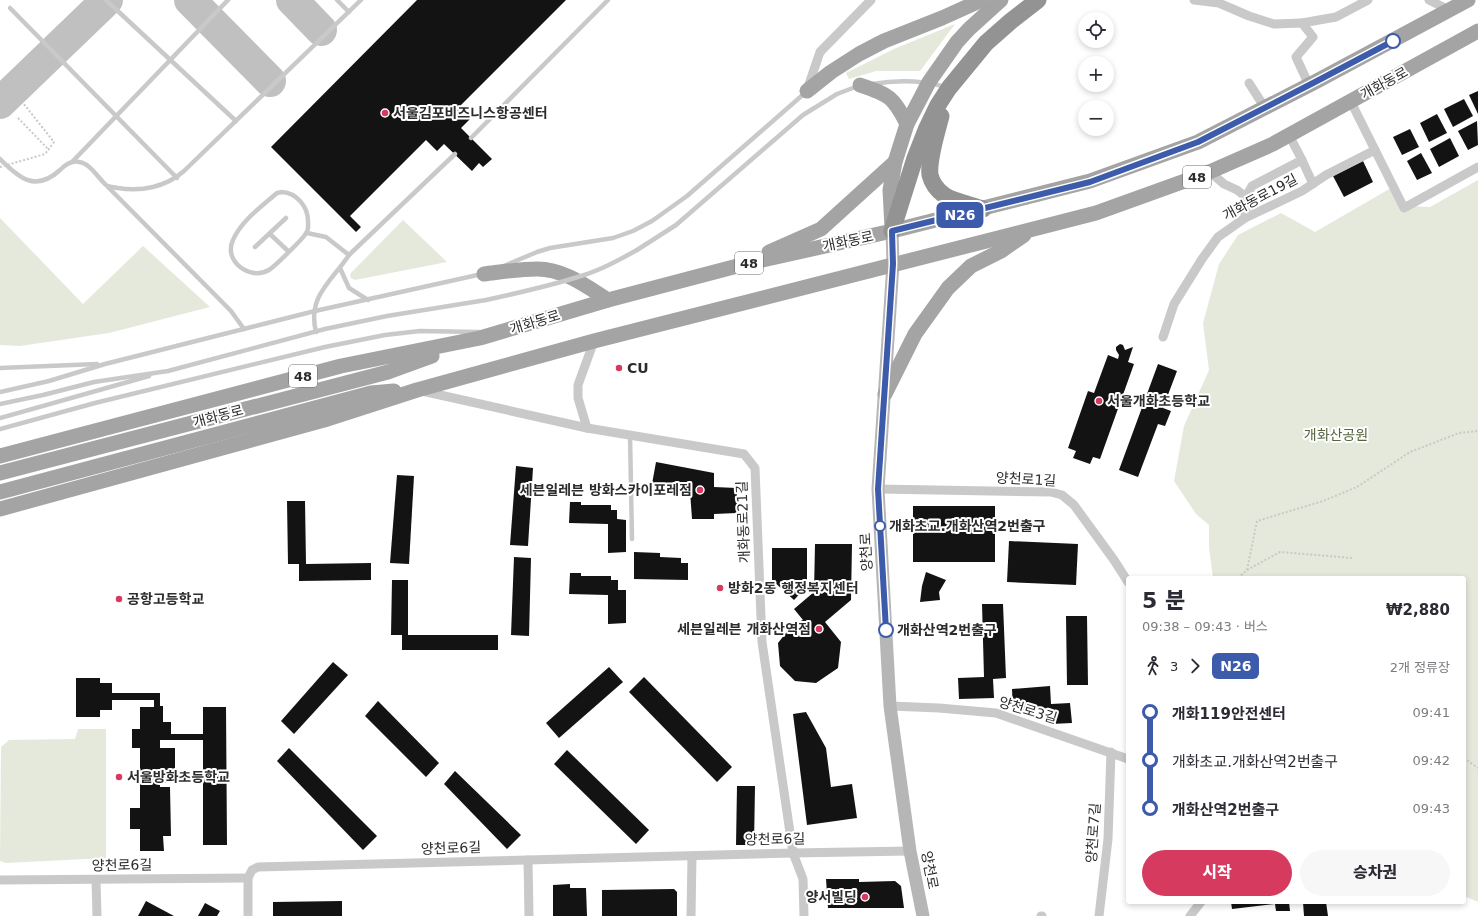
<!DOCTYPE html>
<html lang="ko">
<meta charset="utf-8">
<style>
body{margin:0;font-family:"DejaVu Sans","Noto Sans KR",sans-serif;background:#f7f7f7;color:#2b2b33;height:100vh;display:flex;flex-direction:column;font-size:15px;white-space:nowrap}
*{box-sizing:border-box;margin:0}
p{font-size:13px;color:#7c7c81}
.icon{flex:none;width:22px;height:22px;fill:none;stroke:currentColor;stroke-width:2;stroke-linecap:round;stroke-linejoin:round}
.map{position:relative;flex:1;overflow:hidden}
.details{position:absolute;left:1126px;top:576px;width:340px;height:328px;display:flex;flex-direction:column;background:#fff;border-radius:4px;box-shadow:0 2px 6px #0003}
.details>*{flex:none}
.badge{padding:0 8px;border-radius:6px;font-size:14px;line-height:26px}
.tools{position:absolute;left:1078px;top:12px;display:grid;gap:8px}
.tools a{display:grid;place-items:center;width:36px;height:36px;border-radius:50%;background:#fff;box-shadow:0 2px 6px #0003;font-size:20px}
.map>.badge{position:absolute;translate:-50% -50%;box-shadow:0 0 0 2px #fff}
.legs{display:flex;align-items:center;gap:6px;height:44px;padding:0 16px;font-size:13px}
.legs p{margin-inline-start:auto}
.overview{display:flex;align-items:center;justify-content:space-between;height:68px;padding:0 16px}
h1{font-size:22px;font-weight:800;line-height:30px}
.action{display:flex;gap:8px;margin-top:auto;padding:8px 16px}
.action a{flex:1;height:46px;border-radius:24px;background:#d63b5f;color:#fff;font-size:16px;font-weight:800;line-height:46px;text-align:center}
.action a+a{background:#f7f7f7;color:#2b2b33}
ul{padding:0 16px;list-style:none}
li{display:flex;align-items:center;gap:14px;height:48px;font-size:15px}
li i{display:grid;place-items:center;width:6px;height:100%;margin:0 5px;background:currentColor}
li i::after{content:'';width:10px;height:10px;margin:-5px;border:3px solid;border-radius:50%;background:#fff}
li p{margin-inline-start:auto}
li:first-child i{background:linear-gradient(#0000 50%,currentColor 0)}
li:last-child i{background:linear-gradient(currentColor 50%,#0000 0)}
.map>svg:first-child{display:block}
.green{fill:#e5e9db}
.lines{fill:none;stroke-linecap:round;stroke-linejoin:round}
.taxiway{stroke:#c0c0c0;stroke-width:32}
.building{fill:#131313}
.path{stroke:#c9c9c9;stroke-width:2;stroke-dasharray:2 2;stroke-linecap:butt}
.lane{stroke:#c9c9c9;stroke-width:4.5}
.street{stroke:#c9c9c9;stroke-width:9}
.secondary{stroke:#b6b6b6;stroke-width:13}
.primary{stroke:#a4a4a4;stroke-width:15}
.highway{stroke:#939393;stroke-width:17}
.path-bridge{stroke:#c9c9c9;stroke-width:2;stroke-dasharray:2 2;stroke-linecap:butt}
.lane-bridge{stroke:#c9c9c9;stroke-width:4.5}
.line-1-casing{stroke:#fff;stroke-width:9}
.line-1{stroke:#3d5bab;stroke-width:6}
.stop-1-dot{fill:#fff;stroke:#3d5bab;stroke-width:2}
.poi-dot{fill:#d63b5f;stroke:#fff;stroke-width:1.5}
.labels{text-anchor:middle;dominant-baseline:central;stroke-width:4;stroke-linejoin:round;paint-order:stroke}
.shield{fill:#fff;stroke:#6b6b6b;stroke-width:1}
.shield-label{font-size:13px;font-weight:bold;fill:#2c2c2c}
.street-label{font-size:14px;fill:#2c2c2c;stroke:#fff}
.poi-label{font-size:14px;font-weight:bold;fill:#2c2c2c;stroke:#fff;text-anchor:start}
.park-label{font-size:14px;fill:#56643e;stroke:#fff}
.stop-label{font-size:14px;font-weight:bold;fill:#2c2c2c;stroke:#fff;text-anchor:start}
</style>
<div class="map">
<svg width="1478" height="916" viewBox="0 0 1478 916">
<rect width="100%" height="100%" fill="#fff"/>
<g class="green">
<path d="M 955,24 L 920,71 L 876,71 L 849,79 L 846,73 L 894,49 Z"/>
<path d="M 1478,180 L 1478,902 L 1464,896 L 1464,578 L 1213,578 L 1209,547 L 1209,525 L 1196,514 L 1174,481 L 1184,426 L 1209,370 L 1203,323 L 1219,264 L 1238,235 L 1281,213 L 1315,232 L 1391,188 L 1406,206 L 1430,207 Z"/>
<path d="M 0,218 L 83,304 L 143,246 L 210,307 L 109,333 L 20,346 L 0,345 Z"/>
<path d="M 403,220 L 447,262 L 355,280 L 351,278 L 350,274 Z"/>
<path d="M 78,729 L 106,729 L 106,858 L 6,863 L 0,861 L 1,747 L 9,740 L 75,739 Z"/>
</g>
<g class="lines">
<g class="taxiway">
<path d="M 190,0 L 270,81"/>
<path d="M 292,0 L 321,30"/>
<path d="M 0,103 L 107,0"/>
</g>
</g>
<g class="building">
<path d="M 417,0 L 566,0 L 459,107 L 471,118 L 461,128 L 492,159 L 483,167 L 479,163 L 472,171 L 444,144 L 437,151 L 426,140 L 350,216 L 361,227 L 356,232 L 271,147 Z"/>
<path d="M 1478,91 L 1478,114 L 1469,95 Z"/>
<path d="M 1464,99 L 1473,116 L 1453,127 L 1444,109 Z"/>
<path d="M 1437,114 L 1447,133 L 1429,142 L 1420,123 Z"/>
<path d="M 1477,121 L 1478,145 L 1468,150 L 1458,131 Z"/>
<path d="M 1410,129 L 1419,147 L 1402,155 L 1393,137 Z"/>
<path d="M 1450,138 L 1459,156 L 1439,167 L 1430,149 Z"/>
<path d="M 1421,153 L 1432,173 L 1417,180 L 1407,161 Z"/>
<path d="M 1363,161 L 1373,182 L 1344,197 L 1333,176 Z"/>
<path d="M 1120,344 L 1123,345 L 1125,350 L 1133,347 L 1128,362 L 1134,364 L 1100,459 L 1093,457 L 1090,464 L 1073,458 L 1076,451 L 1068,448 L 1088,391 L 1094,393 L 1108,355 L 1118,359 L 1119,355 L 1116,350 L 1116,347 Z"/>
<path d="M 1158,364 L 1177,371 L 1163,408 L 1171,411 L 1165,426 L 1158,424 L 1138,477 L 1119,470 Z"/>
<path d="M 656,462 L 714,473 L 714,487 L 737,488 L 737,513 L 714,514 L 714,519 L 692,519 L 690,491 L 652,484 Z"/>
<path d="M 516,466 L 533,468 L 528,546 L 510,545 Z"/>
<path d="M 397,475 L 414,476 L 409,564 L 390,563 Z"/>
<path d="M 287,501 L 305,501 L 306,564 L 371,563 L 371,580 L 299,581 L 299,564 L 288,564 Z"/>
<path d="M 570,502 L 581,502 L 581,505 L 611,505 L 611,510 L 617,510 L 617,519 L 626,520 L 626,552 L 608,553 L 608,524 L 569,523 Z"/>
<rect x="913" y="506" width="82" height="56"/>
<path d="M 1009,541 L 1078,544 L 1076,585 L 1007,582 Z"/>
<path d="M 815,544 L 852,544 L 851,600 L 825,622 L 841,642 L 838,668 L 816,683 L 795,681 L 780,666 L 778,643 L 793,624 L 803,620 L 794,609 L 814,592 Z"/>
<path d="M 772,548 L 807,548 L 807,586 L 794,600 L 772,580 Z"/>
<path d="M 634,552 L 660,553 L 660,557 L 681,558 L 681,563 L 688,563 L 688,580 L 634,579 Z"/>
<path d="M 514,557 L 531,558 L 529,636 L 511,635 Z"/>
<path d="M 926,572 L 946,580 L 939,592 L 940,600 L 920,602 L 922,586 Z"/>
<path d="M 570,573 L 581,573 L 581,576 L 611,576 L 611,580 L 618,580 L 618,590 L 626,590 L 626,623 L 608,624 L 608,595 L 569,594 Z"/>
<path d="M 392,580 L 408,580 L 408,635 L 498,635 L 498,650 L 402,650 L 402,635 L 391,635 Z"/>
<path d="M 982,604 L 1003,604 L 1006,678 L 993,679 L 994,698 L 959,699 L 958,678 L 984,677 Z"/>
<path d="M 1066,616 L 1087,616 L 1088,685 L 1067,685 Z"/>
<path d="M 333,662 L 348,675 L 294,734 L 281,721 Z"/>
<path d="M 609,667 L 623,682 L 559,738 L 546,723 Z"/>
<path d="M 644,677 L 732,767 L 717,782 L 629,692 Z"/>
<path d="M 76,678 L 100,678 L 100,683 L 112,683 L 112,693 L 160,693 L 160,706 L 163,706 L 163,722 L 171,722 L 171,734 L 203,734 L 203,707 L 226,707 L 227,845 L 203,845 L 203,740 L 160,740 L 160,748 L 175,748 L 175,780 L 169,780 L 169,783 L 160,783 L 160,787 L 170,787 L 171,836 L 163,836 L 164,851 L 140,851 L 140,829 L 130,829 L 130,808 L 140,808 L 140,748 L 132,748 L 132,729 L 140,729 L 140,707 L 154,707 L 154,700 L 112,700 L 112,710 L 100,710 L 100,717 L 76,717 Z"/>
<path d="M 1050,686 L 1051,704 L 1070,703 L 1072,723 L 1051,724 L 1050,708 L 1013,711 L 1012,689 Z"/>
<path d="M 378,701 L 439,763 L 426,777 L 365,716 Z"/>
<path d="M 806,712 L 826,748 L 831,787 L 852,784 L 857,818 L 807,825 L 793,714 Z"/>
<path d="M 289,748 L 377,836 L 363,850 L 277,761 Z"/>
<path d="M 567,750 L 649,830 L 636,844 L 554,764 Z"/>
<path d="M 455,771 L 521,835 L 507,849 L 444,784 Z"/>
<path d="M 737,786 L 755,786 L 754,845 L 736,845 Z"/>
<path d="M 826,879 L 859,879 L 859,882 L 895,881 L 901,886 L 904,908 L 828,908 Z"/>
<path d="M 570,884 L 570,888 L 586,888 L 587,916 L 553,916 L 553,885 Z"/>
<path d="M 674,889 L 677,892 L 677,916 L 602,916 L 602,890 Z"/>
<path d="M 146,901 L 174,916 L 138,916 Z"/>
<path d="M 342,901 L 342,916 L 273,916 L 273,902 Z"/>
<path d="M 1231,902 L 1289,902 L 1290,911 L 1276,911 L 1275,904 L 1232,909 Z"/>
<path d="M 1303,902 L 1326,902 L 1328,916 L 1304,916 Z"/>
<path d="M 205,903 L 220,911 L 217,916 L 198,916 Z"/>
</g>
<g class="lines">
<g class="path">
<path d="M 1247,570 L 1257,521 L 1323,501 L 1357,487 L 1410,452 L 1459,433 L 1478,431"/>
<path d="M 1238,578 L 1247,570 L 1280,552 L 1352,558"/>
<path d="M 1464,758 L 1478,768"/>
</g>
<g class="lane">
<path d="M 106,0 L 236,121"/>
<path d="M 337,0 L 349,12"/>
<path d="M 10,8 L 177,178"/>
<path d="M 872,84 C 897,80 921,80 945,87"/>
<path d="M 471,138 L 608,0"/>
<path d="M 0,159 C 20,179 36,192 60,170 C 65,165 71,160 79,162 C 90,163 98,178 106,185 C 109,187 114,187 118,188 C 141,192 166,187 184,171 L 361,0"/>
<path d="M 72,162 L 228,0"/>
<path d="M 108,187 L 231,311 L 244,329"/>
<path d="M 282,192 C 297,193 308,207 308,221 C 308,225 309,230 306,233 C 304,238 274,267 269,270 C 250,281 223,261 233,240 C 241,221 262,206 277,193 Z"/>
<path d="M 307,233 L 326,237 L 349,255"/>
<path d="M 270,234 L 288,251"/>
<path d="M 255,247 L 286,218"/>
<path d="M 637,250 L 676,225 L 803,115 L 837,94 L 858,86"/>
<path d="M 504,266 L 537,252 L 550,248 L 613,238 L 633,231 L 652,221 L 687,196 L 806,92"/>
<path d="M 340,268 L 349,288 L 368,300"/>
<path d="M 316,332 C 307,296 332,281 349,255 L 455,154"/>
<path d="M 0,368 L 97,364"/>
<path d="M 0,392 L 49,381 L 105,364 L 315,311 L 482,274"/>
<path d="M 0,404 L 43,395 L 94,382 L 168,371 L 325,329 L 387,316 L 486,300"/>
<path d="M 0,418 L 149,376"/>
<path d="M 0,429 L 95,403 L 325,347 L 385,335 L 420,331 L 479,332"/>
<path d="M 630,435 L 632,539"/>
</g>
<g class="street">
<path d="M 1194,0 L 1219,3 L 1249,16 L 1274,24 L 1302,23 L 1313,37 L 1296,57 L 1309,85"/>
<path d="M 1429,0 L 1449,10"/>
<path d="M 1302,23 L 1336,17 L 1368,0"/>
<path d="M 1249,83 L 1265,108"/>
<path d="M 807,90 L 820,52 L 871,0"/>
<path d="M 1351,102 L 1404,208 L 1478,167"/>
<path d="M 1302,160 L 1313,184"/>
<path d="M 1210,172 L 1224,184 L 1237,190 L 1246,197"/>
<path d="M 1245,218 L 1246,197 L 1252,186 L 1302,160 L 1289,135"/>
<path d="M 1163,337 L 1174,304 L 1202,259 L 1218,237 L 1245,218 L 1302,191 L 1326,175 L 1375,150"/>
<path d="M 422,391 L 587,428 L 744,454 L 755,468 L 762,642 L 793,853 L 803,879 L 804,916"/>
<path d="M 587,428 L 578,398 L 578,385 L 594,341"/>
<path d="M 878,489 L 1051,492 L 1062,495 L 1074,505 L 1114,560 L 1128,582"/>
<path d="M 890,706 L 939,708 L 996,713 L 1128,759"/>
<path d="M 528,860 L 529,916"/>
<path d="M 0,880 L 248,878"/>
<path d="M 96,880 L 97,916"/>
<path d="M 248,916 L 248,878 L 252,870 L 258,867 L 793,853 L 910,851"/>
<path d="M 691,916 L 692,856"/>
<path d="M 1041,916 L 1042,916"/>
<path d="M 1099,916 L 1108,839 L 1111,752"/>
<path d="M 1190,916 L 1201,902"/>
</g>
<path class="secondary" d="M 892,231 L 893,264 L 878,489 L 890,706 L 910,851 L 923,916"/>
<g class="primary">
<path d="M 860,85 C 889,95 893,96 907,124"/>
<path d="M 807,91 L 831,72 L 859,54 L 884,41 L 942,18 L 982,0"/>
<path d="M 892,228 L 890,190 L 895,162 L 907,124 L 929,82 L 957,42 L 969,29 L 1001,0"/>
<path d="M 769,252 L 821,229 L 895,162"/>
<path d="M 484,274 C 501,272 519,269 537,269 C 564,269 586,286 608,300"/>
<path d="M 885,394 L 915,334 L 948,288 L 971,266 L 1001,251 L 1024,235"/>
<path d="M 0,456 L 341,366 L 480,338 L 608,300 L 745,264 L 892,231 L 1090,181 L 1198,142 L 1315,82 L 1468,0"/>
<path d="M 0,473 L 388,372 L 432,356"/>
<path d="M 0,492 L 371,393 L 394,391"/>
<path d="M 0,509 L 324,420 L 417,390 L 594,341 L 1096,213 L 1207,173 L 1273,144 L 1478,31"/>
</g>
<g class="highway">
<path d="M 941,116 C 937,132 928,159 930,175 C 932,183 937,190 944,195 C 952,201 972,205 983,209"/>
<path d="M 892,231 L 915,158 L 926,130 L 938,105 L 949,88 L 986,43 L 1011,21 L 1038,0"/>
</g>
<g class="path-bridge">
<path d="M 18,118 L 49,150"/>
<path d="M 0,167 L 45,154 L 54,142 L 23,103"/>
</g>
<path class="lane-bridge" d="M 486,300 C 518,293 550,286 581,276 C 601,270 619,260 637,250"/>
</g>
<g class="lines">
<g class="line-1-casing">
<path id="line-1" d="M 886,630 L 878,489 L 893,264 L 892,231 L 1090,182 L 1198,142 L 1315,82 L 1393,41"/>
</g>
<use href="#line-1" class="line-1"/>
</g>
<g class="stop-1-dot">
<circle cx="1393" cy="41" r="7"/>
<circle cx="880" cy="526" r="5"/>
<circle cx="886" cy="630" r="7"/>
</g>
<g class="poi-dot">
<circle cx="385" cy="113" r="4"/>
<circle cx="619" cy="368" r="4"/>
<circle cx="1099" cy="401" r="4"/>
<circle cx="700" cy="490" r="4"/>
<circle cx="720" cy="588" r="4"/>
<circle cx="119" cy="599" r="4"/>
<circle cx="819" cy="629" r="4"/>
<circle cx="119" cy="777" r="4"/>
<circle cx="865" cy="897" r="4"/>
</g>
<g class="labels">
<g class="shield">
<rect x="1183" y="166" width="28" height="22" rx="3"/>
<rect x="735" y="252" width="28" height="22" rx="3"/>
<rect x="289" y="365" width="28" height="22" rx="3"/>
</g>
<g class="shield-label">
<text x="1197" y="177">48</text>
<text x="749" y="263">48</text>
<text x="303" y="376">48</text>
</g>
<g class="street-label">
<text transform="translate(1384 83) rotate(-29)">개화동로</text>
<text transform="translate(1260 197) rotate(-28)">개화동로19길</text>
<text transform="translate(848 241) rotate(-12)">개화동로</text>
<text transform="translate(535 322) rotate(-17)">개화동로</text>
<text transform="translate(218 416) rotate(-15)">개화동로</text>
<text transform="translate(1026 479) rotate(3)">양천로1길</text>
<text transform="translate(743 522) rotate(-92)">개화동로21길</text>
<text transform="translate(866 552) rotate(-93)">양천로</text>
<text transform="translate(1028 710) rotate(17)">양천로3길</text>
<text transform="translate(1093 833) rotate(-86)">양천로7길</text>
<text transform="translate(775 839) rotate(-1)">양천로6길</text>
<text transform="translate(451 848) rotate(-2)">양천로6길</text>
<text transform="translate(122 865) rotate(-1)">양천로6길</text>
<text transform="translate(930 870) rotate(79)">양천로</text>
</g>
<g class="poi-label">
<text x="393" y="113">서울김포비즈니스항공센터</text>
<text x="627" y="368">CU</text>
<text x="1107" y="401">서울개화초등학교</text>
<text x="692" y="490" text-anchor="end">세븐일레븐 방화스카이포레점</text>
<text x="728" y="588">방화2동 행정복지센터</text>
<text x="127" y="599">공항고등학교</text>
<text x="811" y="629" text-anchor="end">세븐일레븐 개화산역점</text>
<text x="127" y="777">서울방화초등학교</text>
<text x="857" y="897" text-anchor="end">양서빌딩</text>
</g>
<g class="park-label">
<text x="1336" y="435">개화산공원</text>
</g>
<g class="stop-label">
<text x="889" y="526">개화초교.개화산역2번출구</text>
<text x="897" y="630">개화산역2번출구</text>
</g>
</g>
</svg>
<div class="tools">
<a><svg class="icon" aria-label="locate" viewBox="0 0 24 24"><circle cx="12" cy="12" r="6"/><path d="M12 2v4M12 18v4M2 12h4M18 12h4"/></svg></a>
<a>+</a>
<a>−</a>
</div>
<b class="badge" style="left:960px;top:215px;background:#3d5bab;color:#fff">N26</b>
<section class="details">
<div class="overview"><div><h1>5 분</h1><p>09:38 – 09:43 · 버스</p></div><b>₩2,880</b></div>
<div class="legs"><svg class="icon" aria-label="walk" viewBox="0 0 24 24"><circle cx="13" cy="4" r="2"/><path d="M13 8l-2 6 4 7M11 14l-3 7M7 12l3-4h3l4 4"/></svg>3<svg class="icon" aria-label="forward" viewBox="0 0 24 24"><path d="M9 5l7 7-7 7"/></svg><b class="badge" style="background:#3d5bab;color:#fff">N26</b><p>2개 정류장</p></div>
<ul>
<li><i style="color:#3d5bab"></i><b>개화119안전센터</b><p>09:41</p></li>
<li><i style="color:#3d5bab"></i><span>개화초교.개화산역2번출구</span><p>09:42</p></li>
<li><i style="color:#3d5bab"></i><b>개화산역2번출구</b><p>09:43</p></li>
</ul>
<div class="action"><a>시작</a><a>승차권</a></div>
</section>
</div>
